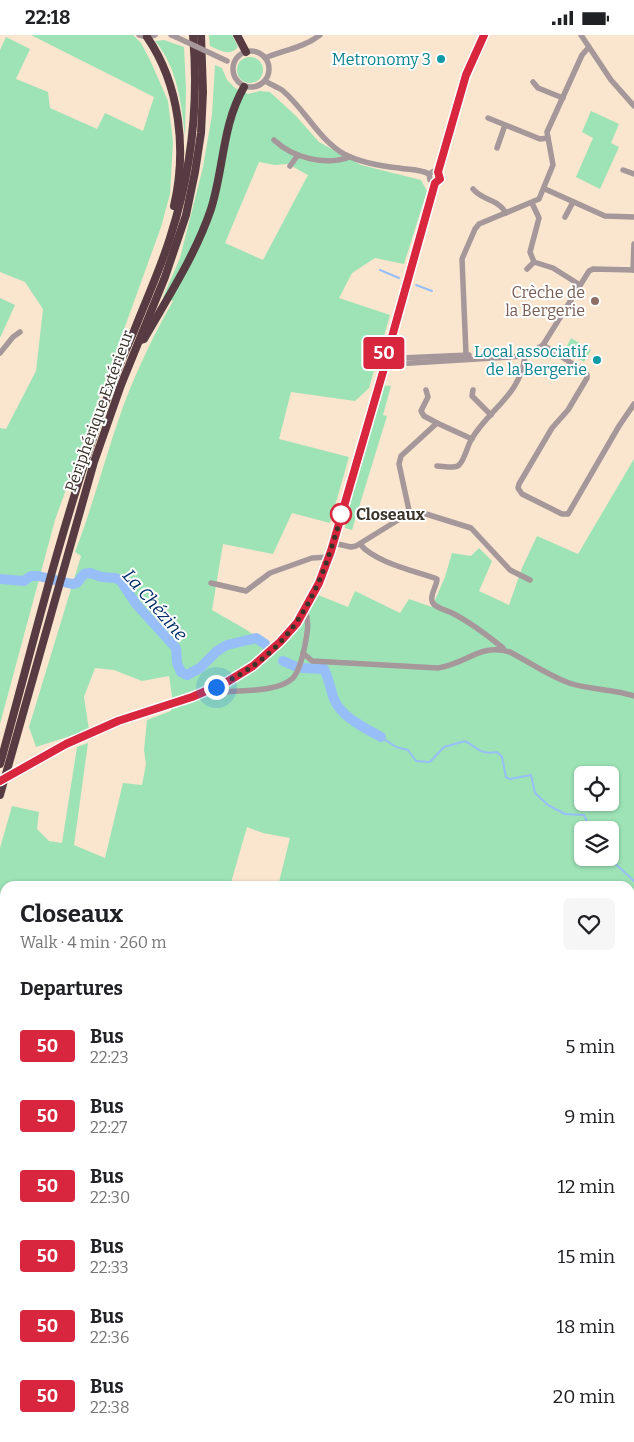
<!DOCTYPE html>
<meta charset="utf-8">
<style>
body{margin:0;font-family:Bitter,serif;background:#f6f6f6;color:#202124;height:100vh;display:flex;flex-direction:column;font-size:19px;white-space:nowrap}
*{box-sizing:border-box;margin:0}
p{font-size:16px;color:#757577}
.icon{flex:none;width:28px;height:28px;fill:none;stroke:currentColor;stroke-width:2;stroke-linecap:round;stroke-linejoin:round}
.map{position:relative;flex:1;overflow:hidden}
.side{position:absolute;left:0px;top:846px;width:635px;height:561px;display:flex;flex-direction:column;background:#fff;border-radius:15px 15px 0 0;box-shadow:0 1px 4px #0004}
.side>*{flex:none}
.badge{padding:0 10px;border-radius:4px;font-size:18px;line-height:32px}
.fabs{position:absolute;left:574px;top:731px;display:grid;gap:10px}
.fabs a{display:grid;place-items:center;width:45px;height:45px;border-radius:8px;background:#fff;box-shadow:0 1px 4px #0004;font-size:25px}
.you{position:absolute;width:25px;height:25px;margin:-12px;border:4px solid #fff;border-radius:50%;background:#1a73e8;box-shadow:0 0 0 8px #1a73e833}
.map>.badge{position:absolute;translate:-50% -50%;box-shadow:0 0 0 2px #fff}
h2{padding:0 20px;font-size:19px;line-height:45px}
.round{display:grid;place-items:center;flex:none;width:52px;height:52px;border-radius:8px;background:#f6f6f6}
.head{display:flex;align-items:center;justify-content:space-between;height:85px;padding:0 20px}
h1{font-size:24px;font-weight:700;line-height:38px}
ul{padding:0;list-style:none}
li{display:flex;align-items:center;gap:15px;height:70px;padding:0 20px}
li div{flex:1}
li b{display:block;font-size:19px}
li em{font-style:normal}
li .badge{min-width:55px;font-weight:700;text-align:center}
.status{display:flex;justify-content:space-between;align-items:center;height:35px;padding:0 25px;background:#fff;direction:ltr}
.status svg{height:14px;fill:currentColor}
.map>svg:first-child{display:block}
.green{fill:#9de3b6;fill-rule:evenodd}
.lines{fill:none;stroke-linecap:round;stroke-linejoin:round}
.stream{stroke:#97bef7;stroke-width:2}
.river{stroke:#97bef7;stroke-width:10}
.minor{stroke:#a5979a;stroke-width:5.5}
.highway{stroke:#563c42;stroke-width:8}
.minor-bridge{stroke:#a5979a;stroke-width:5.5}
.line-casing{stroke:#fff;stroke-width:11}
.line{stroke:#d7263d;stroke-width:8}
.walk{stroke:#3b342a;stroke-width:5;stroke-dasharray:0 9}
.culture-dot{fill:#0f9aa8;stroke:#fff;stroke-width:2}
.education-dot{fill:#8d6e63;stroke:#fff;stroke-width:2}
.stop-dot{fill:#fff;stroke:#d7263d;stroke-width:2.5}
.labels{text-anchor:middle;dominant-baseline:central;stroke-width:4;stroke-linejoin:round;paint-order:stroke}
.culture-label{font-size:16px;fill:#0d838f;stroke:#fff;text-anchor:end}
.education-label{font-size:16px;fill:#785e54;stroke:#fff;text-anchor:end}
.street-label{font-size:16px;fill:#3b342a;stroke:#fff}
.stop-label{font-size:16px;font-weight:bold;fill:#3b342a;stroke:#fff;text-anchor:start}
.water-label{font-size:18px;font-style:italic;fill:#002c68;stroke:#fff}
</style>
<div class="status"><b>22:18</b><svg viewBox="0 0 49 12"><path d="M0 12V9h3v3zM5 12V6h3v6zM10 12V3h3v9zM15 12V0h3v12zM26 1h20v11H26zM47 4h2v5h-2z"/></svg></div>
<div class="map">
<svg width="634" height="1407" viewBox="0 0 634 1407">
<rect width="100%" height="100%" fill="#fae6ce"/>
<g class="green">
<path d="M 31,0 L 133,0 L 141,8 L 150,25 L 168,66 L 173,107 L 170,159 L 161,192 L 55,485 L 0,689 L 0,393 L 6,394 L 36,336 L 43,274 L 25,247 L 0,237 L 0,15 L 6,2 L 30,14 L 16,44 L 48,57 L 50,73 L 97,94 L 105,78 L 143,96 L 154,62 Z"/>
<path d="M 209,0 L 232,0 L 238,12 C 230,22 219,15 210,11 Z"/>
<path d="M 164,5 L 184,12 L 186,53 L 185,101 C 181,67 178,34 155,6 Z"/>
<circle cx="250" cy="35" r="13"/>
<path d="M 215,30 L 222,33 L 227,45 L 235,53 L 248,59 L 260,56 L 270,57 L 296,81 L 319,107 L 361,130 L 421,145 L 427,156 L 404,229 L 375,223 L 352,238 L 339,263 L 390,280 L 369,353 L 355,366 L 291,357 L 279,404 L 349,422 L 330,488 L 292,478 L 273,519 L 223,509 L 212,575 L 245,594 L 277,616 L 297,593 L 318,560 L 348,572 L 355,556 L 400,578 L 409,564 L 432,572 L 445,542 L 452,518 L 471,521 L 479,513 L 492,526 L 479,556 L 509,570 L 522,533 L 537,501 L 578,519 L 634,424 L 634,1407 L 149,1407 L 152,1402 L 630,1402 L 630,851 L 278,851 L 290,803 L 263,798 L 247,792 L 230,851 L 5,851 L 5,1004 L 0,1021 L 0,813 L 12,771 L 39,777 L 37,794 L 49,806 L 62,808 L 77,712 L 88,708 L 74,810 L 105,823 L 123,748 L 142,750 L 146,729 L 144,715 L 147,685 L 171,676 L 172,661 L 169,641 L 142,646 L 114,635 L 95,633 L 84,662 L 89,695 L 36,712 L 29,692 L 81,521 L 75,517 C 94,468 106,418 124,369 C 138,333 154,299 173,266 L 163,262 L 180,223 L 203,132 L 212,80 ZM 259,127 L 275,130 L 288,129 L 308,140 L 263,225 L 225,208 ZM 582,740 L 610,740 L 610,768 L 582,768 ZM 582,795 L 610,795 L 610,822 L 582,822 Z"/>
<path d="M 591,76 L 619,89 L 611,108 L 619,112 L 600,154 L 576,142 L 593,103 L 582,97 Z"/>
<path d="M 0,263 L 15,270 L 0,303 Z"/>
<path d="M 571,303 L 591,315 L 584,327 L 565,315 Z"/>
<path d="M 383,350 L 391,351 L 383,380 L 387,381 L 352,495 L 345,493 L 355,447 Z"/>
<path d="M 5,1095 L 5,1302 L 0,1299 L 0,1103 Z"/>
</g>
<g class="lines">
<g class="stream">
<path d="M 380,235 L 399,243"/>
<path d="M 416,250 L 432,256"/>
<path d="M 381,702 L 396,712 L 408,715 L 416,726 L 430,727 L 444,712 L 465,706 C 478,713 480,720 497,717 L 502,722 L 506,742 L 510,744 L 531,740 L 535,758 L 548,770 L 565,779 L 584,780 L 591,795"/>
<path d="M 608,822 L 634,846"/>
</g>
<g class="river">
<path d="M 0,544 L 24,546 L 31,541 L 38,541 L 72,549 L 77,548 L 84,539 L 90,538 L 102,542 L 115,543 L 120,545 L 136,569 L 176,613 L 177,628 L 181,637 L 187,640 L 200,633 L 217,616 L 227,610 L 256,603 L 265,609"/>
<path d="M 283,626 L 297,632"/>
<path d="M 302,633 L 324,634 C 329,644 330,653 334,664 C 341,682 365,693 381,702"/>
</g>
<g class="minor">
<path d="M 139,0 L 147,2 L 155,0"/>
<path d="M 171,0 L 176,2"/>
<path d="M 581,0 L 611,45 L 634,71"/>
<circle cx="251" cy="34" r="18"/>
<path d="M 265,23 C 284,15 303,13 320,0"/>
<path d="M 265,46 C 270,49 277,52 282,55 C 305,74 318,104 344,119 C 361,128 380,131 399,133 C 410,135 420,134 429,139"/>
<path d="M 533,47 L 538,53 L 563,63"/>
<path d="M 488,83 L 540,104 L 548,103"/>
<path d="M 274,105 C 293,123 325,131 350,122"/>
<path d="M 497,113 L 505,90"/>
<path d="M 290,131 L 298,120"/>
<path d="M 623,135 L 634,139"/>
<path d="M 439,137 L 466,40 L 484,0"/>
<path d="M 435,148 L 430,145 L 429,139 L 434,136 L 439,137"/>
<path d="M 435,148 L 440,144 L 439,137"/>
<path d="M 473,154 C 483,166 498,164 506,178"/>
<path d="M 545,154 L 605,181 L 634,182"/>
<path d="M 532,168 L 539,183 L 530,217 L 534,227 L 553,233 L 580,250"/>
<path d="M 565,182 L 573,167"/>
<path d="M 527,234 L 534,227"/>
<path d="M 633,235 L 634,209"/>
<path d="M 543,310 L 584,336 L 587,340 L 587,343 L 568,375 L 552,393 L 519,449 L 518,453 L 522,459 L 562,479 L 568,479 L 619,391 L 634,369"/>
<path d="M 388,316 L 435,148"/>
<path d="M 0,318 L 13,302 L 20,297"/>
<path d="M 466,319 L 462,224 L 475,194 L 479,189 L 539,164 L 553,130 L 547,97 L 582,20 L 589,12"/>
<path d="M 396,321 L 401,323 L 469,320"/>
<path d="M 395,329 L 525,321 L 543,310 L 589,236 L 593,234 L 634,235"/>
<path d="M 385,330 C 379,326 381,319 388,316"/>
<path d="M 426,355 L 428,362 L 421,376 L 424,381 L 437,388"/>
<path d="M 473,355 L 472,361 L 491,380"/>
<path d="M 437,431 C 443,431 455,434 459,430 C 465,424 467,412 471,405 C 488,375 521,360 525,321"/>
<path d="M 410,480 L 399,429 L 401,421 L 437,388 L 472,404"/>
<path d="M 333,508 L 351,512 L 356,511 L 398,485 L 410,480 L 426,479 L 471,493 L 510,535 L 530,545"/>
<path d="M 360,509 C 374,527 415,536 437,544 C 437,551 430,559 432,566 C 434,573 446,575 452,578 C 470,587 487,600 503,613"/>
<path d="M 211,548 L 246,556 L 270,538 L 312,523 L 328,522"/>
<path d="M 303,618 L 312,626 L 438,633 C 467,629 479,608 510,617 C 529,627 549,641 569,648 C 590,655 613,654 634,661"/>
<path d="M 216,652 L 220,656 L 225,657 C 245,655 278,657 293,643 C 300,635 303,620 305,610 C 307,598 310,588 305,576"/>
<path d="M 28,729 L 66,709 L 118,686 L 192,662 L 227,647 L 253,631 L 270,618 L 293,592 L 312,562 L 331,516 L 385,330"/>
<path d="M 0,1038 L 5,1041"/>
<path d="M 630,1345 L 634,1348"/>
<path d="M 13,1407 L 15,1402"/>
</g>
<g class="highway">
<path d="M 237,0 L 246,17"/>
<path d="M 147,2 C 180,50 187,115 174,171"/>
<path d="M 140,305 L 144,304 C 168,262 196,219 211,174 C 224,133 222,90 244,52"/>
<path d="M 0,729 C 30,621 56,512 92,406 C 104,369 118,332 134,296 C 146,265 160,235 170,203 C 191,138 199,68 193,0"/>
<path d="M 0,760 L 94,427 L 121,350 L 165,242 L 186,180 L 195,137 L 201,98 L 203,57 L 201,0"/>
</g>
<g class="minor-bridge">
<path d="M 176,2 L 227,26"/>
<path d="M 0,746 L 28,729"/>
</g>
</g>
<g class="lines">
<g class="line-casing">
<path id="line" d="M 0,746 L 66,709 L 118,686 L 192,662 L 227,647 L 253,631 L 280,607 L 297,588 L 319,548 L 331,516 L 385,330 C 380,326 381,319 388,316 L 435,148 L 440,144 L 438,137 L 466,40 L 484,0"/>
</g>
<use href="#line" class="line"/>
<path class="walk" d="M 216,652 C 275,625 305,586 327,526 C 332,511 338,494 341,479"/>
</g>
<g class="culture-dot">
<circle cx="441" cy="24" r="5"/>
<circle cx="597" cy="325" r="5"/>
</g>
<circle class="education-dot" cx="595" cy="266" r="5"/>
<circle class="stop-dot" cx="341" cy="479" r="10"/>
<g class="labels">
<g class="culture-label">
<text x="431" y="24">Metronomy 3</text>
<text x="587" y="316">Local associatif<tspan x="587" dy="18">de la Bergerie</tspan></text>
</g>
<g class="education-label">
<text x="585" y="257">Crèche de<tspan x="585" dy="18">la Bergerie</tspan></text>
</g>
<g class="street-label">
<text transform="translate(99 376) rotate(-70)">Périphérique Extérieur</text>
</g>
<g class="stop-label">
<text x="356" y="479">Closeaux</text>
</g>
<g class="water-label">
<text transform="translate(155 570) rotate(49)">La Chézine</text>
</g>
</g>
</svg>
<div class="fabs">
<a><svg class="icon" aria-label="locate" viewBox="0 0 24 24"><circle cx="12" cy="12" r="6"/><path d="M12 2v4M12 18v4M2 12h4M18 12h4"/></svg></a>
<a><svg class="icon" aria-label="layers" viewBox="0 0 24 24"><path d="M12 4l9 5-9 5-9-5zM3 14l9 5 9-5"/></svg></a>
</div>
<div class="you" style="left:216px;top:652px"></div>
<b class="badge" style="left:384px;top:318px;background:#d7263d;color:#fff">50</b>
<section class="side">
<div class="head"><div><h1>Closeaux</h1><p>Walk · 4 min · 260 m</p></div><a class="round"><svg class="icon" aria-label="heart" viewBox="0 0 24 24"><path d="M12 20l-8-8c-3-5 5-10 8-4 3-6 11-1 8 4z"/></svg></a></div>
<h2>Departures</h2>
<ul>
<li><span class="badge" style="background:#d7263d;color:#fff">50</span><div><b>Bus</b><p>22:23</p></div><em>5 min</em></li>
<li><span class="badge" style="background:#d7263d;color:#fff">50</span><div><b>Bus</b><p>22:27</p></div><em>9 min</em></li>
<li><span class="badge" style="background:#d7263d;color:#fff">50</span><div><b>Bus</b><p>22:30</p></div><em>12 min</em></li>
<li><span class="badge" style="background:#d7263d;color:#fff">50</span><div><b>Bus</b><p>22:33</p></div><em>15 min</em></li>
<li><span class="badge" style="background:#d7263d;color:#fff">50</span><div><b>Bus</b><p>22:36</p></div><em>18 min</em></li>
<li><span class="badge" style="background:#d7263d;color:#fff">50</span><div><b>Bus</b><p>22:38</p></div><em>20 min</em></li>
</ul>
</section>
</div>
